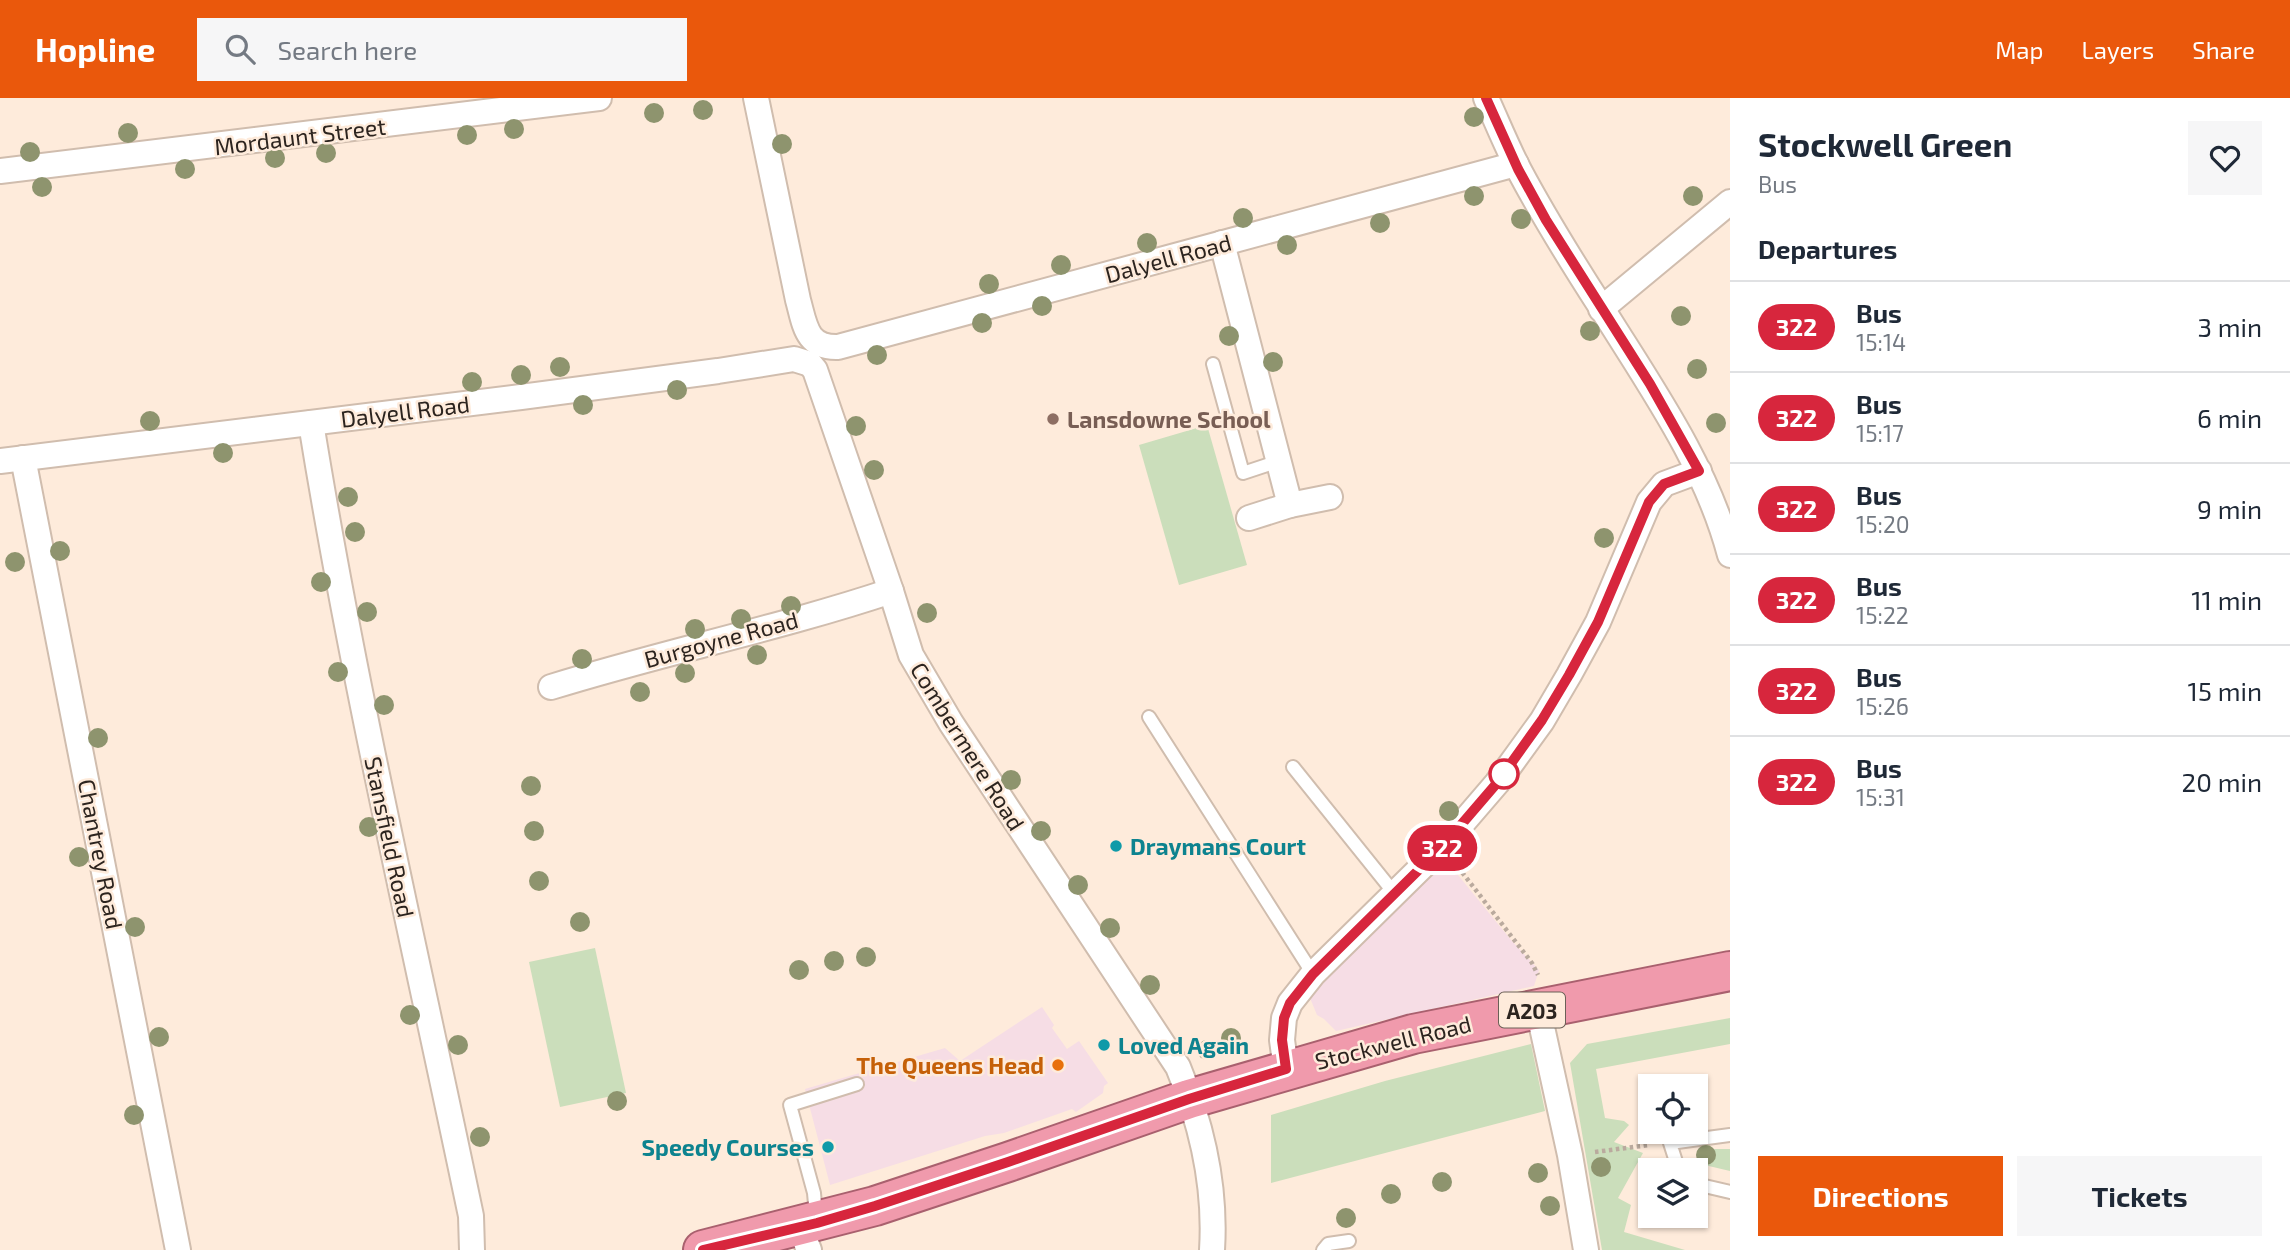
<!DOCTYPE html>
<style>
body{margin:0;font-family:"Exo 2",sans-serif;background:#f6f6f7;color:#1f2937;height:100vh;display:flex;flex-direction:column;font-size:26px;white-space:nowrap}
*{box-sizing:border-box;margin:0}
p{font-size:23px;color:#747a83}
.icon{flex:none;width:38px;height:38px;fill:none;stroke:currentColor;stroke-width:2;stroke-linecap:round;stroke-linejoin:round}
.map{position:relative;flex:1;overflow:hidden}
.sheet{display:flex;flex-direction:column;background:#fff;width:560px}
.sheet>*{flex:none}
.badge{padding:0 14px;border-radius:23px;font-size:24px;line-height:46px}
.controls{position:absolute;left:1638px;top:976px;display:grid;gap:14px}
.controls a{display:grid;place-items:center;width:70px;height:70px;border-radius:0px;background:#fff;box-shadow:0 2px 5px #0004;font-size:35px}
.map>.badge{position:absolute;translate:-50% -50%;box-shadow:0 0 0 4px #fff}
h2{padding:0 28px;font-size:26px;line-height:63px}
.round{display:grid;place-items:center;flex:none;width:74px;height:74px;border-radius:0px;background:#f6f6f7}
.overview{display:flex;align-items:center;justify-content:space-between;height:119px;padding:0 28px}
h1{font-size:33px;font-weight:700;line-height:52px}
.button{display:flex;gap:14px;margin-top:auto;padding:14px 28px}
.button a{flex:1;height:80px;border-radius:0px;background:#ea580c;color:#fff;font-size:28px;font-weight:700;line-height:80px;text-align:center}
.button a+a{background:#f6f6f7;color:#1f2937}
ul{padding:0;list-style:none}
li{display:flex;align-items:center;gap:21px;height:91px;padding:0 28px;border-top:2px solid #e0e1e3}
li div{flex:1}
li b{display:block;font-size:26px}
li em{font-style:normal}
li .badge{min-width:77px;font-weight:700;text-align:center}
header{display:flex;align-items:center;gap:42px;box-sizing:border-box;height:98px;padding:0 35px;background:#ea580c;color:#fff}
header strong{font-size:33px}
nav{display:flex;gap:38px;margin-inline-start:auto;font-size:24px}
.search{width:490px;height:63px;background:#f6f6f7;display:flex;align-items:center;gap:18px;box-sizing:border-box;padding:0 24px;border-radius:0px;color:#747a83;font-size:26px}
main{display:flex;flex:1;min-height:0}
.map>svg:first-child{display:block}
.commercial{fill:#f6dde5}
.green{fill:#cbdebb}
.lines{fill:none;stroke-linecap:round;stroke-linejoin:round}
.service-casing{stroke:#d0bdae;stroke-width:16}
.minor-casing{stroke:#d0bdae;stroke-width:28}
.trunk-casing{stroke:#a9606e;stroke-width:42}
.path{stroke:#baaa9e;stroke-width:4.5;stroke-dasharray:3.5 3.5;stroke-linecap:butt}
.service{stroke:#fff;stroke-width:12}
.minor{stroke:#fff;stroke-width:24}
.trunk{stroke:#f09aac;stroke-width:38}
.tree{fill:#8e946e}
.line-casing{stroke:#fff;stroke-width:16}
.line{stroke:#d7263d;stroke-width:10}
.education-dot{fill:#8d6e63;stroke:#feebdb;stroke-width:2.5}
.stop-dot{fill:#fff;stroke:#d7263d;stroke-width:3.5}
.culture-dot{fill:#0f9aa8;stroke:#feebdb;stroke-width:2.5}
.food-dot{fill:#e8710a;stroke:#feebdb;stroke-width:2.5}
.labels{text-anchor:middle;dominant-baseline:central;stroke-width:5;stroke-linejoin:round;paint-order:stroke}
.shield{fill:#feebdb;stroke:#6b6057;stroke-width:2}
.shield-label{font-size:21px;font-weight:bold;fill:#2c241f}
.street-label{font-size:23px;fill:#2c241f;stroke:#feebdb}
.education-label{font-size:23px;font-weight:bold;fill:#785e54;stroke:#feebdb;text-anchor:start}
.culture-label{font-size:23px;font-weight:bold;fill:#0d838f;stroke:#feebdb;text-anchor:start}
.food-label{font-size:23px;font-weight:bold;fill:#c56008;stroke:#feebdb;text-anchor:end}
</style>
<header>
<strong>Hopline</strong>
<div class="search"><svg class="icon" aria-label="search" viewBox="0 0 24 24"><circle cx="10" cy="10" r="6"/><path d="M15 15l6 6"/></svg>Search here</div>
<nav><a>Map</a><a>Layers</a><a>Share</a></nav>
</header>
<main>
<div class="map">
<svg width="1730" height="1152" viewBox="0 0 1730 1152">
<rect width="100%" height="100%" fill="#feebdb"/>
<g class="commercial">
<path d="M 1445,761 L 1511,842 L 1539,872 L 1534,888 L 1336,933 L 1324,921 L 1317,917 L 1310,900 L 1320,882 Z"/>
<path d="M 1042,909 L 1054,927 L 1052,930 L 1067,951 L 1079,943 L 1108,985 L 1104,988 L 1103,995 L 1076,1014 L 1072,1011 L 1004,1035 L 985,1038 L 830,1087 L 805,991 L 945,950 L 960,963 Z"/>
</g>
<g class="green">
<path d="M 1207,327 L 1247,467 L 1179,487 L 1139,347 Z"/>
<path d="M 595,850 L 626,995 L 560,1009 L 529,864 Z"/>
<path d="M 1730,920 L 1730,946 L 1596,971 L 1605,1020 L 1624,1023 L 1629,1027 L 1614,1044 L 1643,1055 L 1618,1100 L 1631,1107 L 1624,1134 L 1685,1152 L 1602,1152 L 1570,965 L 1587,946 Z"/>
<path d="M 1531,946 L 1545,1013 L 1271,1085 L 1271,1017 L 1385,983 Z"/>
<path d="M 1700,1051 L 1730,1051 L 1730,1073 L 1696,1065 Z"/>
</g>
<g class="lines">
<g class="service-casing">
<g id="service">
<path d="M 1213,266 L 1243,375 L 1279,363"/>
<path d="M 1149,619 L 1313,876"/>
<path d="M 1293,669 L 1395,796"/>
<path d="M 1679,1073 L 1670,1045 L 1730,1037"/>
<path d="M 1696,1086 L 1730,1094"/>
<path d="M 816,1117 L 814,1095 L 790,1007 L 857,986"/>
<path d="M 1323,1152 L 1328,1146 L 1349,1143"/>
</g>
</g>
<g class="minor-casing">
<g id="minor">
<path d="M 756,0 L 798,202 C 805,227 806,250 838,249 L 1516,66"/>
<path d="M 1486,0 C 1497,24 1507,49 1519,72 C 1544,119 1572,164 1601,209 C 1650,288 1706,366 1730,457"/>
<path d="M 0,73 L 599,0"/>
<path d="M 1222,145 L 1290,407 L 1249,420"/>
<path d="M 1601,211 L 1730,104"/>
<path d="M 311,325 C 354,591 416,854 471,1118 L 472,1152"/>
<path d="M 23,360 L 178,1152"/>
<path d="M 0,363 L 521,299 L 718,273 L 794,261 L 810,266 L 815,272 L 891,493 L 911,557 L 951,625 L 1178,969 C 1202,1027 1216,1089 1212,1152"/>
<path d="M 1290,407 L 1330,399"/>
<path d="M 551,589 C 664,554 780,530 891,493"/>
<path d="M 1538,911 L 1570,1057 L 1586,1152"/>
<path d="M 1286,971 L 1282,942 L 1284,920 L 1290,905 L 1313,876 L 1442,749 L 1497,685 L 1542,623 L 1569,577 L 1598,524 L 1649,404 L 1664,386 L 1699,373"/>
<path d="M 800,1129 L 809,1152"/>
</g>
</g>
<g class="trunk-casing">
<path id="trunk" d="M 703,1152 L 875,1108 L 1008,1064 L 1189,1001 L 1413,936 L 1730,873"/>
</g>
<g class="path">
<path d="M 1458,769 L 1532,865 L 1538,877"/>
<path d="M 1595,1054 L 1649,1047"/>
</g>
<use href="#service" class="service"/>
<use href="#minor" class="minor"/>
<use href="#trunk" class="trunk"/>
</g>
<g class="tree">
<circle cx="703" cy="12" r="10"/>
<circle cx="654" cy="15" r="10"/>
<circle cx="1474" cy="19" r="10"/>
<circle cx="514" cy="31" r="10"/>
<circle cx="128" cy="35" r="10"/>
<circle cx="467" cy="37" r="10"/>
<circle cx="782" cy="46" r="10"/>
<circle cx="30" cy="54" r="10"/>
<circle cx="326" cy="55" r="10"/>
<circle cx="275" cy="60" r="10"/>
<circle cx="185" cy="71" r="10"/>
<circle cx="42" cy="89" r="10"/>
<circle cx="1474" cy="98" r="10"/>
<circle cx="1693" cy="98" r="10"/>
<circle cx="1243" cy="120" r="10"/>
<circle cx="1521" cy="121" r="10"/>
<circle cx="1380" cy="125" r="10"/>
<circle cx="1147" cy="145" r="10"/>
<circle cx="1287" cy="147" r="10"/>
<circle cx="1061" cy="167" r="10"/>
<circle cx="989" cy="186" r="10"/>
<circle cx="1042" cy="208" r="10"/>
<circle cx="1681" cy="218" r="10"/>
<circle cx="982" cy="225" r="10"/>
<circle cx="1590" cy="233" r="10"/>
<circle cx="1229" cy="238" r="10"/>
<circle cx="877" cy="257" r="10"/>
<circle cx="1273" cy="264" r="10"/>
<circle cx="560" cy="269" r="10"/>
<circle cx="1697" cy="271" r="10"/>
<circle cx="521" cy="277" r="10"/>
<circle cx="472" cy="284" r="10"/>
<circle cx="677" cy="292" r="10"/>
<circle cx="583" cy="307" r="10"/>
<circle cx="150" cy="323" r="10"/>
<circle cx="1716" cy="325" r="10"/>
<circle cx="856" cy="328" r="10"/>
<circle cx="223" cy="355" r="10"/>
<circle cx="874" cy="372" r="10"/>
<circle cx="348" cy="399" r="10"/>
<circle cx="355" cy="434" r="10"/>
<circle cx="1604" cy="440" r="10"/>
<circle cx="60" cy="453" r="10"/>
<circle cx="15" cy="464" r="10"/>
<circle cx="321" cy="484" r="10"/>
<circle cx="791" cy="508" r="10"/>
<circle cx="367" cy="514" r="10"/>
<circle cx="927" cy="515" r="10"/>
<circle cx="741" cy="521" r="10"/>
<circle cx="695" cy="531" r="10"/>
<circle cx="757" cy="557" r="10"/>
<circle cx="582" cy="561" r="10"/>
<circle cx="338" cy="574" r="10"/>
<circle cx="685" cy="575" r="10"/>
<circle cx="640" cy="594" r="10"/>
<circle cx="384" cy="607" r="10"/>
<circle cx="98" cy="640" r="10"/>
<circle cx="1011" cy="682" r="10"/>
<circle cx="531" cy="688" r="10"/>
<circle cx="1449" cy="713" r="10"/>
<circle cx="369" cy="729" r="10"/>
<circle cx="534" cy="733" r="10"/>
<circle cx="1041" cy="733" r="10"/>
<circle cx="79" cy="759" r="10"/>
<circle cx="539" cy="783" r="10"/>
<circle cx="1078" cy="787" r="10"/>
<circle cx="580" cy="824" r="10"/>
<circle cx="135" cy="829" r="10"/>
<circle cx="1110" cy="830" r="10"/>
<circle cx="866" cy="859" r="10"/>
<circle cx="834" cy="863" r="10"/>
<circle cx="799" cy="872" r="10"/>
<circle cx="1150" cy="887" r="10"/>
<circle cx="410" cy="917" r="10"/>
<circle cx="159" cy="939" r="10"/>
<circle cx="1231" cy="940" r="10"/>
<circle cx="458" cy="947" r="10"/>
<circle cx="1207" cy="952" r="10"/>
<circle cx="617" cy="1003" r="10"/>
<circle cx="134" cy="1017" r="10"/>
<circle cx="480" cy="1039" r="10"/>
<circle cx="1706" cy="1057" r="10"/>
<circle cx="1601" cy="1069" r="10"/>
<circle cx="1538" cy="1075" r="10"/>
<circle cx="1442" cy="1084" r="10"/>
<circle cx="1391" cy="1096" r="10"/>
<circle cx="1550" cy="1108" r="10"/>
<circle cx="1346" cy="1120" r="10"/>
</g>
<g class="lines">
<g class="line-casing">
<path id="line" d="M 703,1152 L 817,1125 L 875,1108 L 1008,1064 L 1189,1001 L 1286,971 L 1282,942 L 1284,920 L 1290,905 L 1313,876 L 1442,749 L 1497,685 L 1542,622 L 1569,577 L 1598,524 L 1649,404 L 1664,386 L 1699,373 L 1650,286 L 1546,122 L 1518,71 L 1486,0"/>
</g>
<use href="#line" class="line"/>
</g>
<circle class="education-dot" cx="1053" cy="321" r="7"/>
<circle class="stop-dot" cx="1504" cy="676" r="14"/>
<g class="culture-dot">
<circle cx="1116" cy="748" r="7"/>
<circle cx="1104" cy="947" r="7"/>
<circle cx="828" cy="1049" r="7"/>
</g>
<circle class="food-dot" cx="1058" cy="967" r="7"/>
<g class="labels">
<rect class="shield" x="1499" y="894.5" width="66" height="35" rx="5"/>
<g class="shield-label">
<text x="1532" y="912">A203</text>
</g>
<g class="street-label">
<text transform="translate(300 38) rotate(-7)">Mordaunt Street</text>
<text transform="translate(1168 160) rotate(-15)">Dalyell Road</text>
<text transform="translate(405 313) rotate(-7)">Dalyell Road</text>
<text transform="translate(721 541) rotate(-15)">Burgoyne Road</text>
<text transform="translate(968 648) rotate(58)">Combermere Road</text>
<text transform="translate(390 739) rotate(78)">Stansfield Road</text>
<text transform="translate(101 756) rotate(79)">Chantrey Road</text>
<text transform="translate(1393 944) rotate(-14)">Stockwell Road</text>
</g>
<g class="education-label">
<text x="1067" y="321">Lansdowne School</text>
</g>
<g class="culture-label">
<text x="1130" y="748">Draymans Court</text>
<text x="1118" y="947">Loved Again</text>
<text x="814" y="1049" text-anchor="end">Speedy Courses</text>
</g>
<g class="food-label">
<text x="1044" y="967">The Queens Head</text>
</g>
</g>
</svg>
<div class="controls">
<a><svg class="icon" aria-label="locate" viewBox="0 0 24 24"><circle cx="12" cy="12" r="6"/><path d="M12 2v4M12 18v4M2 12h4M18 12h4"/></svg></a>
<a><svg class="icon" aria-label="layers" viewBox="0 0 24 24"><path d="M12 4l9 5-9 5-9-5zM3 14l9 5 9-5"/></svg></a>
</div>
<b class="badge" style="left:1442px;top:750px;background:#d7263d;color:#fff">322</b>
</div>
<section class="sheet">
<div class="overview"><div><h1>Stockwell Green</h1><p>Bus</p></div><a class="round"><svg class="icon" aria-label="heart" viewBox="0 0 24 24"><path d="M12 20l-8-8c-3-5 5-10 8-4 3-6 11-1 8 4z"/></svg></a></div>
<h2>Departures</h2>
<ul>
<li><span class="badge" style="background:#d7263d;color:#fff">322</span><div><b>Bus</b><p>15:14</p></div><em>3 min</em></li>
<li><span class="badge" style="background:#d7263d;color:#fff">322</span><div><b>Bus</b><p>15:17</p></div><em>6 min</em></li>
<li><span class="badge" style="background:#d7263d;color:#fff">322</span><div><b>Bus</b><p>15:20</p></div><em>9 min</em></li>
<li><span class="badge" style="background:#d7263d;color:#fff">322</span><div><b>Bus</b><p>15:22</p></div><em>11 min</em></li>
<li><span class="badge" style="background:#d7263d;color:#fff">322</span><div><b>Bus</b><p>15:26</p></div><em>15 min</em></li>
<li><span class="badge" style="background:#d7263d;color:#fff">322</span><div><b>Bus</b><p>15:31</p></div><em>20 min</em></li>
</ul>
<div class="button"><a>Directions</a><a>Tickets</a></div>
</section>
</main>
